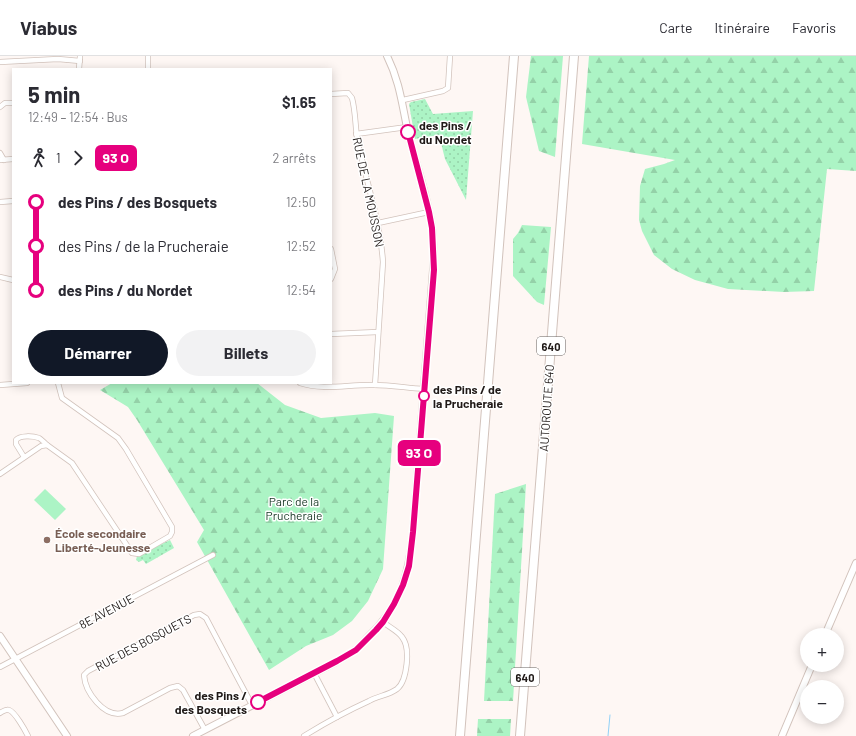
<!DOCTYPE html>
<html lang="fr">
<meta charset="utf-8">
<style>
body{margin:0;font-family:Barlow,sans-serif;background:#f2f2f3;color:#2b2b33;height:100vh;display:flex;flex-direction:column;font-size:15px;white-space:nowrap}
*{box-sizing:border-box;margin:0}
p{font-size:13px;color:#7c7c81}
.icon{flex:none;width:22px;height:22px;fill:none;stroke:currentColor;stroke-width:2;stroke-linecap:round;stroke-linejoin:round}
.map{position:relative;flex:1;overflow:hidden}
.panel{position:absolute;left:12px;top:12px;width:320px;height:316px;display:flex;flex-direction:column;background:#fff;border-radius:0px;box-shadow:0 2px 10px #0003}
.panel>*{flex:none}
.badge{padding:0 8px;border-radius:6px;font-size:14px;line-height:26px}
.fabs{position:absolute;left:800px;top:572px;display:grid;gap:8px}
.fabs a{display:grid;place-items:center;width:44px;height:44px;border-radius:50%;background:#fff;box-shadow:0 2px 10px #0003;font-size:20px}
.map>.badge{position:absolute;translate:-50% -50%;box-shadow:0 0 0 2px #fff}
.legs{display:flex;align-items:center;gap:6px;height:44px;padding:0 16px;font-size:13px}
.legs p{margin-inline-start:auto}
.overview{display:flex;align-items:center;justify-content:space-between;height:68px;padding:0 16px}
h1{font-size:22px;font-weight:700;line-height:30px}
.button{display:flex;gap:8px;margin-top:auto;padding:8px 16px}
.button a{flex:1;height:46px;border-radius:24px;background:#111827;color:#fff;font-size:16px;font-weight:700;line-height:46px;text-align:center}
.button a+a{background:#f2f2f3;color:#2b2b33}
ul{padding:0 16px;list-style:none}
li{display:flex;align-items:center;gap:14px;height:44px;font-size:15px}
li i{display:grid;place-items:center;width:6px;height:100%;margin:0 5px;background:currentColor}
li i::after{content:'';width:10px;height:10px;margin:-5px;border:3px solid;border-radius:50%;background:#fff}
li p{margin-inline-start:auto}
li:first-child i{background:linear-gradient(#0000 50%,currentColor 0)}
li:last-child i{background:linear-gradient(currentColor 50%,#0000 0)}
header{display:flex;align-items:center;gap:24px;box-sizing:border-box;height:56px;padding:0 20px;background:#fff;border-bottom:1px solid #e1e1e2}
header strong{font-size:19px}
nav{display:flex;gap:22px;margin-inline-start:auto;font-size:14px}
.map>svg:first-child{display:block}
.forest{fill:url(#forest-firs)}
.park{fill:url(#park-dots)}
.garden{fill:#acf4c5}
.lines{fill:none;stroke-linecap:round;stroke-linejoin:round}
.stream{stroke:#91d1f7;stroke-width:1}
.minor-casing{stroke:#d2c3bc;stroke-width:6}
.tertiary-casing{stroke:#d2c3bc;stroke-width:8}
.motorway-casing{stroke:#d2c3bc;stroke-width:10}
.minor{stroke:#fff;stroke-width:4.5}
.tertiary{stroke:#fff;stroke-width:6}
.motorway{stroke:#fff;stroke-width:8}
.line-1-casing{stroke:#fff;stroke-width:9}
.line-1{stroke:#e6007e;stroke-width:6}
.stop-1-dot{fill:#fff;stroke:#e6007e;stroke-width:2}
.education-dot{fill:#8d6e63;stroke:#fff;stroke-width:1.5}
.labels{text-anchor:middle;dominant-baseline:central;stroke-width:3;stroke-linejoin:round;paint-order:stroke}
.shield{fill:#fff;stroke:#635f5d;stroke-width:1}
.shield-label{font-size:11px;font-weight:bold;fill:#201a18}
.stop-label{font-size:12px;font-weight:bold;fill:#201a18;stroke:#fff;text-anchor:start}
.street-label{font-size:12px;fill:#201a18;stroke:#fff}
.park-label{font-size:12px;fill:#133521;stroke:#fff}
.education-label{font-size:12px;font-weight:bold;fill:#785e54;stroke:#fff;text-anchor:start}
</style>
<header>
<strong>Viabus</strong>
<nav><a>Carte</a><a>Itinéraire</a><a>Favoris</a></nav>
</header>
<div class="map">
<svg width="856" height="680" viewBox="0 0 856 680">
<defs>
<pattern id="forest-firs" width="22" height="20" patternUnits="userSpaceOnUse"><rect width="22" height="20" fill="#acf4c5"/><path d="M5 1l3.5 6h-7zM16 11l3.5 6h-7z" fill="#94d1a8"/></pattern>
<pattern id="park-dots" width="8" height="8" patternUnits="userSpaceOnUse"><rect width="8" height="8" fill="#acf4c5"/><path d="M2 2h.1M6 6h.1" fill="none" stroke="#94d1a8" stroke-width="1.8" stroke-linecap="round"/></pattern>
</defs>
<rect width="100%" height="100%" fill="#fef7f4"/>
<g class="forest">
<path d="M 531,0 L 563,0 L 555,101 L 539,95 L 526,41 Z"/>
<path d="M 589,0 L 856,0 L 856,115 L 827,113 L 814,235 L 784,236 L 728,233 L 695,224 L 672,213 L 654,199 L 642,175 L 639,164 L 640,130 L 645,113 L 664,108 L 675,104 L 582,88 Z"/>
<path d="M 522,169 L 551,171 L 544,249 L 537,246 L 513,220 L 513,183 L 518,177 Z"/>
<path d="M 112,327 L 257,327 L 285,349 L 321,362 L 375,357 L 394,360 L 383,513 L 368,545 L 352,565 L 333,579 L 306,590 L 269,614 L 197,486 L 204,474 L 137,364 L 128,351 L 100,334 Z"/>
<path d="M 526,428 L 513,645 L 484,645 L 495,438 Z"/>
<path d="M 478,663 L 511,663 L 510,680 L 477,680 Z"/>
</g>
<g class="park">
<path d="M 425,43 L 433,58 L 473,55 L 466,144 L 445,103 L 439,79 L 415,83 L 409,48 L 411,46 Z"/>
<path d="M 170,484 L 174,492 L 146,508 L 143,504 L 139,506 L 136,504 L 137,500 Z"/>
</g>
<path class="garden" d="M 45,433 L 66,453 L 55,464 L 34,444 Z"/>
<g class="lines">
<path class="stream" d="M 608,680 L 610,659"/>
<g class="minor-casing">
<g id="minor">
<path d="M 0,6 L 58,3 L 80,5"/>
<path d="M 79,13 L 80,0"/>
<path d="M 148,13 L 148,0"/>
<path d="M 331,38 L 348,37 L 352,42 C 356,57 355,72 358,88 C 367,127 380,165 383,206 L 375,329"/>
<path d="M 403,44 L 443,35 L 448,32 L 450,0"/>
<path d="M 0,51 L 5,47 L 13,47"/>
<path d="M 356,78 L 407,71"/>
<path d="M 0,97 L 4,104"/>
<path d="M 0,104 L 13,103"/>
<path d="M 0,146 L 13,145"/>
<path d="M 378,167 L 429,156"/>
<path d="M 331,193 L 335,213 L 331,223"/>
<path d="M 0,221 L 13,224"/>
<path d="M 331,278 L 378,276"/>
<path d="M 300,327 C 324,335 349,328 374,329 C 391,329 407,332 424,333"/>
<path d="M 0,329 L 27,327"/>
<path d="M 24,401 L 16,388 L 16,384 C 20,379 33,380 39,382 C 42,384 45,387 47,389"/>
<path d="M 0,418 L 41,390 L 47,389 L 72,407 L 132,497 L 139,498 L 170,480 L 172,476 L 172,471 L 126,393 L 118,382 L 62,342 L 58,327"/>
<path d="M 0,611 L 213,499"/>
<path d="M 314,617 L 337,661"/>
<path d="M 0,657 C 3,655 6,653 9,654 C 15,656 25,674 28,680"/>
<path d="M 205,674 L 183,634 L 178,630 L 170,632 L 123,657 C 104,662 85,636 84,619 L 88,615 L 194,559 L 200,558 L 206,562 L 252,649"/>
<path d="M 304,680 C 325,667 347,655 369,645 C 378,640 389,639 397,633 C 407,625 411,592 402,581 C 398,575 389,571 383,566"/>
</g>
</g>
<g class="tertiary-casing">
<g id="tertiary">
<path d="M 825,579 L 856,507"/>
<path d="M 0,580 L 67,680"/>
<path d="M 193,680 L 334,607 C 341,603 349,599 355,594 C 360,591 364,585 368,581 C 400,551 409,519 413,476 L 433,214 C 433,200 434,185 432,171 C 427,139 416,108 408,76 C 402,49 400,26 387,0"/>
<path d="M 782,680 L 812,609"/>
</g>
</g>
<g class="motorway-casing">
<g id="motorway">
<path d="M 460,680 L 514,0"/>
<path d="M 520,680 L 574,0"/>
</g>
</g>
<use href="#minor" class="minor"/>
<use href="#tertiary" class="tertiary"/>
<use href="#motorway" class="motorway"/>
</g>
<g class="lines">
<g class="line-1-casing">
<path id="line-1" d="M 258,646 L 337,605 L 356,594 L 376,574 L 383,566 L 394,548 L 403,529 L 409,510 L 413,476 L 434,214 L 432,172 L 429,156 L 408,76"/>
</g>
<use href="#line-1" class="line-1"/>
</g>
<g class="stop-1-dot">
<circle cx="408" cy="76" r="7"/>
<circle cx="424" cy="340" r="5"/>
<circle cx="258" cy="646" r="7"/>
</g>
<circle class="education-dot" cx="47" cy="484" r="4"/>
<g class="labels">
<g class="shield">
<rect x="537" y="281" width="28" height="18" rx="3"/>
<rect x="511" y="612" width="28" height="18" rx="3"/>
</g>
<g class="shield-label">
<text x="551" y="290">640</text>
<text x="525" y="621">640</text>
</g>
<g class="stop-label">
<text x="419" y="69">des Pins /<tspan x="419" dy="14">du Nordet</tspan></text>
<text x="433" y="333">des Pins / de<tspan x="433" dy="14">la Prucheraie</tspan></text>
<text x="247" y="639" text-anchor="end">des Pins /<tspan x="247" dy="14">des Bosquets</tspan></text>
</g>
<g class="street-label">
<text transform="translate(369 136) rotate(78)">RUE DE LA MOUSSON</text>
<text transform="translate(546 352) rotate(-86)">AUTOROUTE 640</text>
<text transform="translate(106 555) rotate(-28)">8E AVENUE</text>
<text transform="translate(143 586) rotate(-28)">RUE DES BOSQUETS</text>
</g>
<g class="park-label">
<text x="294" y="445">Parc de la<tspan x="294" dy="14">Prucheraie</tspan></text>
</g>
<g class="education-label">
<text x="55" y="477">École secondaire<tspan x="55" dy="14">Liberté-Jeunesse</tspan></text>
</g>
</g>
</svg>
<div class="fabs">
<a>+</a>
<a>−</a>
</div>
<b class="badge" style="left:419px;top:397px;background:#e6007e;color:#fff">93 O</b>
<section class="panel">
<div class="overview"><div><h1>5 min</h1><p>12:49 – 12:54 · Bus</p></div><b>$1.65</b></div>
<div class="legs"><svg class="icon" aria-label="walk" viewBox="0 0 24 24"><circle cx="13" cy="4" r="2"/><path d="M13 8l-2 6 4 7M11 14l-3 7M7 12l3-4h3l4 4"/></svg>1<svg class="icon" aria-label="forward" viewBox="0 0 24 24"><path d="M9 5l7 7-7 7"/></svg><b class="badge" style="background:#e6007e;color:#fff">93 O</b><p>2 arrêts</p></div>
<ul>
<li><i style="color:#e6007e"></i><b>des Pins / des Bosquets</b><p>12:50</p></li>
<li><i style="color:#e6007e"></i><span>des Pins / de la Prucheraie</span><p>12:52</p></li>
<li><i style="color:#e6007e"></i><b>des Pins / du Nordet</b><p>12:54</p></li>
</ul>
<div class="button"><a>Démarrer</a><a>Billets</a></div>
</section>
</div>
